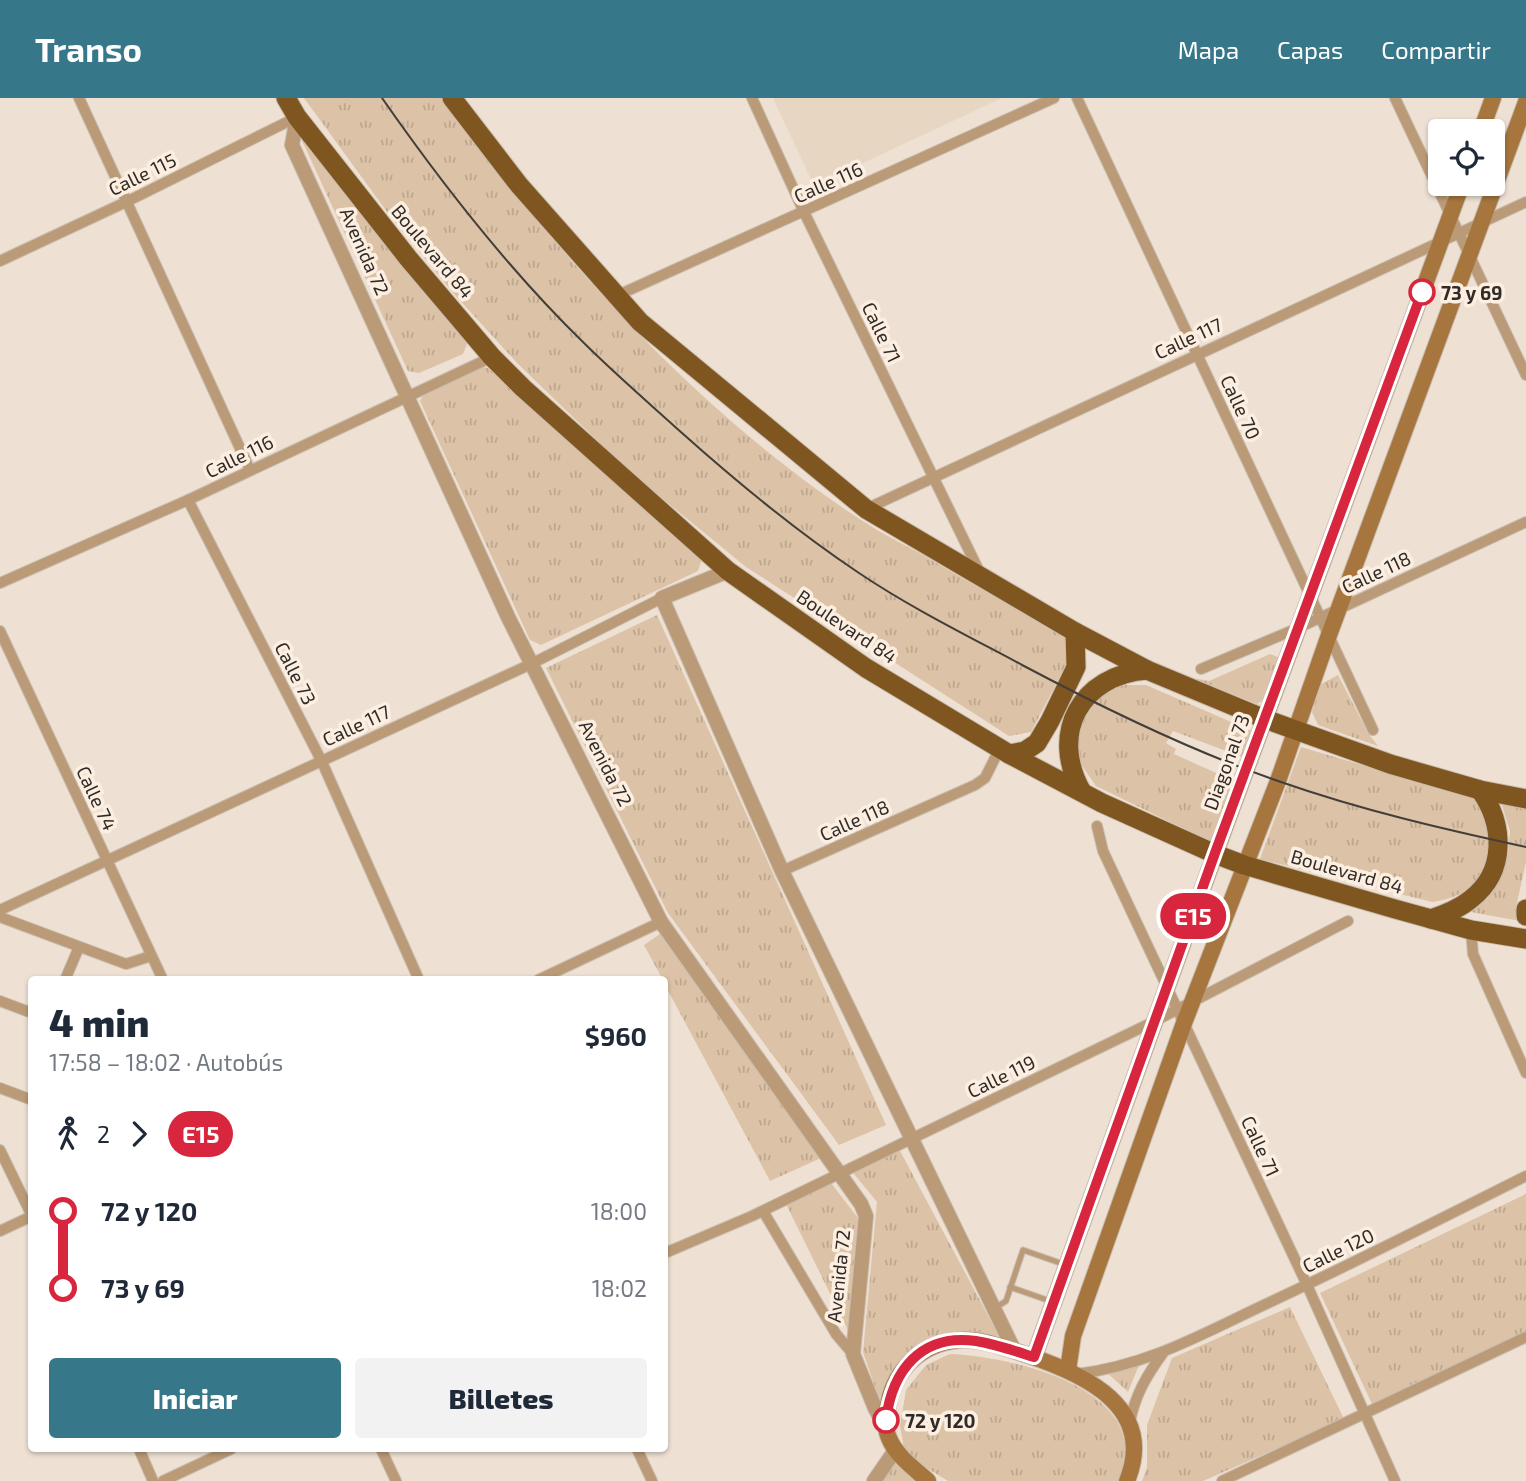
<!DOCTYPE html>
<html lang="es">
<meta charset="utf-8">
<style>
body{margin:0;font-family:"Exo 2",sans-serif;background:#f2f2f3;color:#1f2937;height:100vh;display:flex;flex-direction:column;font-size:26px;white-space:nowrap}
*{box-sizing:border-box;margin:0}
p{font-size:23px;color:#747a83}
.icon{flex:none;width:38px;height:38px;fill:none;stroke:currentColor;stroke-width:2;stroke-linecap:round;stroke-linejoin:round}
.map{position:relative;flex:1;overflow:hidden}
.drawer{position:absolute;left:28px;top:878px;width:640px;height:476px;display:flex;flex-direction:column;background:#fff;border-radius:7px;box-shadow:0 2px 5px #0004}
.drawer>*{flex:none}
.badge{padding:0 14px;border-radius:23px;font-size:24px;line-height:46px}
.tools{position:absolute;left:1428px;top:21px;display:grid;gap:14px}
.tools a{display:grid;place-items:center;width:77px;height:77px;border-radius:7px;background:#fff;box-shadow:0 2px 5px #0004;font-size:35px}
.map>.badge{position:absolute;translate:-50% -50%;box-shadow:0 0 0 4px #fff}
.legs{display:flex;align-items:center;gap:10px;height:77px;padding:0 21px;font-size:23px}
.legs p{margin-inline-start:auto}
.head{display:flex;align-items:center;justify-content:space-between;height:119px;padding:0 21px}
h1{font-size:38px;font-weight:800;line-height:52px}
.primary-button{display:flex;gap:14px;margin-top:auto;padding:14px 21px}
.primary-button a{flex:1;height:80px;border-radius:7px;background:#36778a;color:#fff;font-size:28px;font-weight:800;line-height:80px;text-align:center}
.primary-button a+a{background:#f2f2f3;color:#1f2937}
ul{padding:0 21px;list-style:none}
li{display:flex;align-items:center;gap:24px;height:77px;font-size:26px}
li i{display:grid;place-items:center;width:10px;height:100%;margin:0 9px;background:currentColor}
li i::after{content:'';width:18px;height:18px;margin:-9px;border:5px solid;border-radius:50%;background:#fff}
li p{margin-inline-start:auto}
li:first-child i{background:linear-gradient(#0000 50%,currentColor 0)}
li:last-child i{background:linear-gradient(currentColor 50%,#0000 0)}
header{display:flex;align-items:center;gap:42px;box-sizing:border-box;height:98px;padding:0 35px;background:#36778a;color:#fff}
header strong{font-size:33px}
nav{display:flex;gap:38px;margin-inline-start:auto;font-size:24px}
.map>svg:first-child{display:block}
.built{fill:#e7d6c2}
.grass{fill:url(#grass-tufts)}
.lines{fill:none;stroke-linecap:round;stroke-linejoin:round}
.service-casing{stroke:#c8bdb1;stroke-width:7}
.minor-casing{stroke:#c8bdb1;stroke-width:12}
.tertiary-casing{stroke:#c8bdb1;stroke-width:16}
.secondary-casing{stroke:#c8bdb1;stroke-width:18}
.trunk-casing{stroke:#c8bdb1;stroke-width:21}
.service{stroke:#bb9b77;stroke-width:5}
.minor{stroke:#bb9b77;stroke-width:10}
.tertiary{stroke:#bb9b77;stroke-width:14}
.secondary{stroke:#a6763e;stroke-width:16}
.trunk{stroke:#805620;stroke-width:19}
.tram{stroke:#443e38;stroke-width:2}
.line-1-casing{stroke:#fff;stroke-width:16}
.line-1{stroke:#d7263d;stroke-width:10}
.stop-1-dot{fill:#fff;stroke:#d7263d;stroke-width:3.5}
.labels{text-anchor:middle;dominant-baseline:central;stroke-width:7;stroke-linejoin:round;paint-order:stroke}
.street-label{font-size:19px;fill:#302b26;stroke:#fcefe1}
.stop-label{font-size:19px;font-weight:bold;fill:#302b26;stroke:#fcefe1;text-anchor:start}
</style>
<header>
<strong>Transo</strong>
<nav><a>Mapa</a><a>Capas</a><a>Compartir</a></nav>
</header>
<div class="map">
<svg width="1526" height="1383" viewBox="0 0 1526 1383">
<defs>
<pattern id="grass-tufts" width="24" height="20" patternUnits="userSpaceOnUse" patternTransform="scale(1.75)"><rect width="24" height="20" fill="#dcc2a6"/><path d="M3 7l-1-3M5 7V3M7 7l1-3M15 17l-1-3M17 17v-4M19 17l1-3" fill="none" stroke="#bda78f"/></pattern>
</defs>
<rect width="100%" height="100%" fill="#eee1d4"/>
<path class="built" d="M 773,0 L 1002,0 L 814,88 Z"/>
<g class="grass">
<path d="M 304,0 L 442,0 C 559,159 692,310 858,420 C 879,434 901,445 923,457 C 970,485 1018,512 1065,540 L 1070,559 L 1031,634 L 1009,638 L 746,469 L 630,374 L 518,266 L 454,196 L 393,122 Z"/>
<path d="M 299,36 L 469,241 L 463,256 L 419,275 L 408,273 Z"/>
<path d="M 482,269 L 493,271 L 702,461 L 698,473 L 541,547 L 530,542 L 420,303 L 424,295 Z"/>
<path d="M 657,517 L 886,1027 L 839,1047 L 668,815 L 546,570 Z"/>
<path d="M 1270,556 L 1278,559 L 1279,566 L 1269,598 L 1257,606 L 1193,580 L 1209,583 Z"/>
<path d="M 1338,577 L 1368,635 L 1378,648 L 1318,627 L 1312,614 L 1321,586 Z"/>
<path d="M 1122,587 L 1146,587 L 1252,633 L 1242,659 L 1173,633 L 1166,645 L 1176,651 L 1174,656 L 1234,683 L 1211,744 L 1096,688 L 1080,665 L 1078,633 L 1088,611 L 1103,595 Z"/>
<path d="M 1301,649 C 1336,659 1370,670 1404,679 C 1419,682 1456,688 1467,694 C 1488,706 1494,746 1485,767 C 1474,791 1457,801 1432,804 L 1260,761 Z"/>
<path d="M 1501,704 L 1526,710 L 1526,764 L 1516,809 L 1520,823 L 1471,814 L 1488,800 L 1501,779 L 1508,757 L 1510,733 Z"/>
<path d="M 660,836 L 821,1060 L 770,1083 L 665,887 L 665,882 L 663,882 L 644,847 Z"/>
<path d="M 899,1051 L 999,1238 L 962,1234 L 934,1239 L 902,1260 L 879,1301 L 863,1254 L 877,1104 L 850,1071 Z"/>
<path d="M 831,1085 L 858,1120 L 848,1232 L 785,1104 Z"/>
<path d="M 1526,1096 L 1526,1234 L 1373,1308 L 1320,1195 Z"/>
<path d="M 1290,1209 L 1344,1321 L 1203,1383 L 1142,1383 L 1147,1369 L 1147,1327 L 1172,1260 Z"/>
<path d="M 950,1256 C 1003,1258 1123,1283 1126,1352 C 1127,1362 1123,1373 1119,1383 L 948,1383 L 922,1367 L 906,1361 L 900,1328 L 906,1292 L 926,1267 Z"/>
<path d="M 1141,1262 L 1128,1294 L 1104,1272 Z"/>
<path d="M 896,1353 L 927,1383 L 875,1383 Z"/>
</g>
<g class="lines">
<g class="service-casing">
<g id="service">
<path d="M 1010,1189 L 1050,1203"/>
<path d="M 995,1210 L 1006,1203 L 1023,1152 L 1066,1167"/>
</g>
</g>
<g class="minor-casing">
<g id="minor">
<path d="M 79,0 L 250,372"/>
<path d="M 752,0 L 804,114 L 981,477"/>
<path d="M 1077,0 L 1373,632"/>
<path d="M 1395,0 L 1526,277"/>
<path d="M 0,163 L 126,104 L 297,19"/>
<path d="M 616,198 L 1054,0"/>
<path d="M 188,402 L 322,664 L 419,882"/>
<path d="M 866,411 L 1526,104"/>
<path d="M 0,485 L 188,402 L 492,259"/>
<path d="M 0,533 L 163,882"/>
<path d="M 1201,571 L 1298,530 L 1526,424"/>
<path d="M 1097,728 L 1103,753 L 1307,1187 L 1395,1383"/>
<path d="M 782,773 L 975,687 L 985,680 L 1000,650"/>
<path d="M 0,812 L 531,566 L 662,500"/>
<path d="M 0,819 L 126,866 L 151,858"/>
<path d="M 1471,832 L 1473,856 L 1526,975"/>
<path d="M 65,882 L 79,849"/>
<path d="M 538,882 L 661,824"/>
<path d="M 0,903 L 32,915"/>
<path d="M 0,990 L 32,1002"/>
<path d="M 0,1052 L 32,1118"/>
<path d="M 763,1113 L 836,1236 L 853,1256"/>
<path d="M 0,1133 L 32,1118"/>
<path d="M 665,1155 L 752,1118 L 1155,923 L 1348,823"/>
<path d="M 1077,1276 C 1149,1267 1202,1236 1266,1206 C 1354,1165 1440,1121 1526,1078"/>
<path d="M 1130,1324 C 1135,1297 1147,1277 1163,1255"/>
<path d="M 139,1351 L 153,1383"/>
<path d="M 381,1351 L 396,1383"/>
<path d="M 637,1351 L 652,1383"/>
<path d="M 163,1383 L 231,1351"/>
<path d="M 1222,1383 L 1526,1239"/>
</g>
</g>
<g class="tertiary-casing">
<g id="tertiary">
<path d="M 297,19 L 292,47 L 508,519 L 661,824 L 861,1106 L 866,1118 L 853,1256 L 875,1310 L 885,1328"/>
<path d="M 728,473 L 662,500 L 782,773 L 1014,1252"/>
<path d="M 874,1383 L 896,1351"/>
</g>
</g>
<g class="secondary-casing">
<g id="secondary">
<path d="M 1481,33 L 1493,0"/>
<path d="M 1034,1259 L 1215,756 L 1462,86"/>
<path d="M 1068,1272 L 1073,1238 L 1184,925 L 1278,683 L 1329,537 L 1526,4"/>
<path d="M 928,1383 C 915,1371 896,1358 889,1340 C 885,1332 886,1323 887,1314 C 891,1275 918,1246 959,1242 C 981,1240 1006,1250 1027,1257 C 1084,1276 1157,1309 1127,1383"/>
</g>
</g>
<g class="trunk-casing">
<g id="trunk">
<path d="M 286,0 L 297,19 L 408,160 L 492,259 L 523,290 L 728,473 L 866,570 L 1009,656 L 1102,705 L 1215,756 L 1244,767 L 1395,811 L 1471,832 L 1526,841"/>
<path d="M 452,0 L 519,87 L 640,224 L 866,411 L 1075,534 L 1147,572 L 1265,621 L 1390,666 L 1480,692 L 1526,701"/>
<path d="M 1009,656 L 1025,653 L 1037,645 L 1050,623 L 1076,569 L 1075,534"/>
<path d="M 1082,694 C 1049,636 1080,577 1147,572"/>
<path d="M 1526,811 L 1526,818"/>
<path d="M 1431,821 C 1445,816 1459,811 1471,801 C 1507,773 1504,726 1480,692"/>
</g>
</g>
<use href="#service" class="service"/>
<use href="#minor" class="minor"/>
<use href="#tertiary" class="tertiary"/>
<use href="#secondary" class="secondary"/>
<use href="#trunk" class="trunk"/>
<path class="tram" d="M 382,0 C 442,86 508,171 583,244 C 615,276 649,305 682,335 C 738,385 796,433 859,475 C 911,510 968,538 1024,568 C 1107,612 1193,654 1281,684 C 1361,712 1443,731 1526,749"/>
</g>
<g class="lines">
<g class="line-1-casing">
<path id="line-1" d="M 886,1322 C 892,1273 921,1235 976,1243 C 995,1246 1015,1253 1034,1259 L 1215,755 L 1422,194"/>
</g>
<use href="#line-1" class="line-1"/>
</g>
<g class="stop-1-dot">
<circle cx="1422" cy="194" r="12"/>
<circle cx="886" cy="1322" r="12"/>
</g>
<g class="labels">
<g class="street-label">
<text transform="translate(142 76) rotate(-26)">Calle 115</text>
<text transform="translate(828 84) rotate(-24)">Calle 116</text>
<text transform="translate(365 153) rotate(66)">Avenida 72</text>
<text transform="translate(433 153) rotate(50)">Boulevard 84</text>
<text transform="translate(882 234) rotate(64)">Calle 71</text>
<text transform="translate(1188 240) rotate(-25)">Calle 117</text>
<text transform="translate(1241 309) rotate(65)">Calle 70</text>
<text transform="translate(239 358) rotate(-26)">Calle 116</text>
<text transform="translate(1376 474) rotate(-25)">Calle 118</text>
<text transform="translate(847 528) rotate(34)">Boulevard 84</text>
<text transform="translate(296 575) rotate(63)">Calle 73</text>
<text transform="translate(356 627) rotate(-25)">Calle 117</text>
<text transform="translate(1226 664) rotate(-70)">Diagonal 73</text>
<text transform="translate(606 665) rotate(63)">Avenida 72</text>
<text transform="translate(97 700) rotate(65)">Calle 74</text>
<text transform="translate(854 722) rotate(-24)">Calle 118</text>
<text transform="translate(1347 773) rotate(16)">Boulevard 84</text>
<text transform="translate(1001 978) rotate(-26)">Calle 119</text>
<text transform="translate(1261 1048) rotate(65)">Calle 71</text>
<text transform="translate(1338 1152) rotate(-26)">Calle 120</text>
<text transform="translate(838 1178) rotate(-84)">Avenida 72</text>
</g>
<g class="stop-label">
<text x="1441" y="194">73 y 69</text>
<text x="905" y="1322">72 y 120</text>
</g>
</g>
</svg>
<div class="tools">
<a><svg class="icon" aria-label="locate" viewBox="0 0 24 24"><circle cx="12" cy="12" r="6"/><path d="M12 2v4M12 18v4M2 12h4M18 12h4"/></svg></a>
</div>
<b class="badge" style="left:1193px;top:818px;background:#d7263d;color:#fff">E15</b>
<section class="drawer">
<div class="head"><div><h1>4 min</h1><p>17:58 – 18:02 · Autobús</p></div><b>$960</b></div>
<div class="legs"><svg class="icon" aria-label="walk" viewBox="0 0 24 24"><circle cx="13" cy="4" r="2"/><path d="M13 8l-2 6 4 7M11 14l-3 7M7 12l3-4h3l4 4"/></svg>2<svg class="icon" aria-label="forward" viewBox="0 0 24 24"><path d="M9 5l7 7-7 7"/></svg><b class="badge" style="background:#d7263d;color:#fff">E15</b></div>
<ul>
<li><i style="color:#d7263d"></i><b>72 y 120</b><p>18:00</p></li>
<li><i style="color:#d7263d"></i><b>73 y 69</b><p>18:02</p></li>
</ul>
<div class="primary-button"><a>Iniciar</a><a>Billetes</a></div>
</section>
</div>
